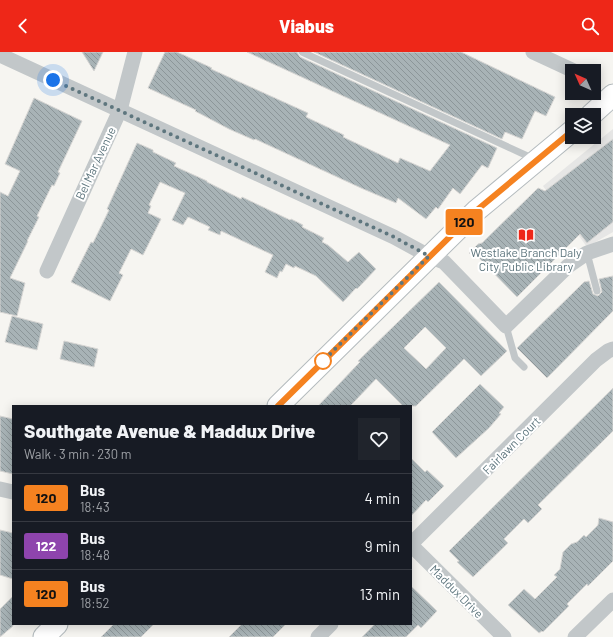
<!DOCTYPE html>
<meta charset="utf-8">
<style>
body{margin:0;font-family:Barlow,sans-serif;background:#20242c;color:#f1f3f6;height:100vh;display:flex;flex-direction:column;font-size:15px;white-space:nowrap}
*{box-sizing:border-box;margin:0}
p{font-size:13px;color:#9ea1a6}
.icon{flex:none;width:22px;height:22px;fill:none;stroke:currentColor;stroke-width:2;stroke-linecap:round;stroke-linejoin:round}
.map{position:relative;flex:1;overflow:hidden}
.panel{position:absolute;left:12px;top:353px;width:400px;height:220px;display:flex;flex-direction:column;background:#171b24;border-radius:0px;box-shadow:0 2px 10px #0003}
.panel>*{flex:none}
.badge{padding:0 8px;border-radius:3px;font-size:14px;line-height:26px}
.needle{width:26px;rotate:315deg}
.controls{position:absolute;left:565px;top:12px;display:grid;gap:8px}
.controls a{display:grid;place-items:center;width:36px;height:36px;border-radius:0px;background:#171b24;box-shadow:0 2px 10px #0003;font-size:20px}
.you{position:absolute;width:20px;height:20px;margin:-10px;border:3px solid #fff;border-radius:50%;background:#1a73e8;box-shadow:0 0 0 6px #1a73e833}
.map>.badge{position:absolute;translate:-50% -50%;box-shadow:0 0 0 2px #fff}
.round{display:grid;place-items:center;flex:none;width:42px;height:42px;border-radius:0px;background:#20242c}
.summary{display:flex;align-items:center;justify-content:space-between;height:68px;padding:0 12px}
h1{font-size:19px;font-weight:800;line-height:30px}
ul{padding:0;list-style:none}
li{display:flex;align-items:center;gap:12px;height:48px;padding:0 12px;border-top:1px solid #363941}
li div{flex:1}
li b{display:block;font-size:15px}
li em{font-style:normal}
li .badge{min-width:44px;font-weight:700;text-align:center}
header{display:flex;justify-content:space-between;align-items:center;height:52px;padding:0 12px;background:#ee2718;color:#fff;font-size:18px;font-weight:800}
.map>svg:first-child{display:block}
.built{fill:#e6e6e5}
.building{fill:url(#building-back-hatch);stroke:#d7d6d4;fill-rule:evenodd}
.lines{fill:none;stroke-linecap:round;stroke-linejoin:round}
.secondary-casing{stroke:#b4bbbe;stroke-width:23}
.lane{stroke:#c2c7c9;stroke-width:7}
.street{stroke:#c2c7c9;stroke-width:15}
.secondary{stroke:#fff;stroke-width:21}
.line-casing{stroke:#fff;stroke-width:9}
.line{stroke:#f58220;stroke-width:6}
.walk{stroke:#5e767e;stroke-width:4;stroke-dasharray:0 7.2}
.stop-dot{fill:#fff;stroke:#f58220;stroke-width:2}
.labels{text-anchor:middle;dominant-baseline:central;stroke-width:4;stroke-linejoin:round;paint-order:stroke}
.street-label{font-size:12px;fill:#5e767e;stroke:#fff}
.poi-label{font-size:12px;fill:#5e767e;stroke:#fff}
</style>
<header><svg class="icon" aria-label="back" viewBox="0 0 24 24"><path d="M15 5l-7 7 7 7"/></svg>Viabus<svg class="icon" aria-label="search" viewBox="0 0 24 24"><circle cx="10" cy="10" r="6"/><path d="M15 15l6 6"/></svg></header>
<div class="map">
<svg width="613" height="585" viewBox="0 0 613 585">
<defs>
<pattern id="building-back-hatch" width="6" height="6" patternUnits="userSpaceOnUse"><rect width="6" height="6" fill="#a8b3b6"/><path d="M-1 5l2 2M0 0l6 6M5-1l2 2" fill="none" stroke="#8c9699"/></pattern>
</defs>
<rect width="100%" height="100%" fill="#f6f5f1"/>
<path class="built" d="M 613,77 L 613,180 L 587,195 L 543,134 Z"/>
<g class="building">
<path d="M 82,0 L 103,0 L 94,19 Z"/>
<path d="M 165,0 L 177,0 L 212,16 L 211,17 L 308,61 L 306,65 L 344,83 L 343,85 L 398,111 L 400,106 L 430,119 L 450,93 L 247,0 L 297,0 L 300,5 L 497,96 L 488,116 L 482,113 L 460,142 L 453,136 L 438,157 L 436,155 L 426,167 L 398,146 L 396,151 L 361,136 L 255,87 L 254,88 L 229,77 L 195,59 L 196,58 L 148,36 Z"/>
<path d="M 314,0 L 461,0 L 555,45 L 546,64 L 535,59 L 522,87 L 505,80 L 502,87 Z"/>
<path d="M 34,46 L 82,69 L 58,120 L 60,121 L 54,134 L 52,133 L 37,164 L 39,165 L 27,189 L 28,189 L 10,226 L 25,231 L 17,264 L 0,260 L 0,140 L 8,144 L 20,119 L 5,112 Z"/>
<path d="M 613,87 L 613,170 L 587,191 L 580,182 L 517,245 L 478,205 L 469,201 L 478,192 L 482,191 L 538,136 L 545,139 Z"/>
<path d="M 137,91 L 153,98 L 153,100 L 176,111 L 174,114 L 207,129 L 207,130 L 241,147 L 242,145 L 290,168 L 291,167 L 303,173 L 302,175 L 324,186 L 322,190 L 328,193 L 348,210 L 359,200 L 376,217 L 357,237 L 356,236 L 343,250 L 316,224 L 295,214 L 294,216 L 286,212 L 282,220 L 280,219 L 277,226 L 265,220 L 273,203 L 221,179 L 220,183 L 208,178 L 210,175 L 188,165 L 183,173 L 172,168 L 185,141 L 160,130 L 149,153 L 151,154 L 148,161 L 161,167 L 143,203 L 131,197 L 119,221 L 123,223 L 110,249 L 71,230 L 91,190 L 93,191 L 109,158 L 107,157 Z"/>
<path d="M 613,224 L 613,259 L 547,326 L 517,296 L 584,230 L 589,229 L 593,242 L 598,244 L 602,240 L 599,227 Z"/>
<path d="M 439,230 L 507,299 L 481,324 L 464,307 L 416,354 L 403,354 L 376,327 L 350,354 L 318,354 L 360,310 L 358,309 ZM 425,275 L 446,296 L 426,317 L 404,296 Z"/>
<path d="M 12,264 L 43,272 L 37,298 L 5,290 Z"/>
<path d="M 64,289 L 98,297 L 94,315 L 60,307 Z"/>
<path d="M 480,332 L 504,355 L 499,361 L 501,362 L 489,376 L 456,406 L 432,380 Z"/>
<path d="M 613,336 L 613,379 L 538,453 L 542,457 L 528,471 L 524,467 L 504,487 L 508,491 L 473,525 L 457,510 L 459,509 L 449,499 Z"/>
<path d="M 0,364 L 13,367 L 13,422 L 0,419 Z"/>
<path d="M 411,406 L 425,420 L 427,418 L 444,434 L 428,450 L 426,448 L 411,464 Z"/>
<path d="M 599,466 L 613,470 L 613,509 L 588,534 L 587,532 L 567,552 L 569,554 L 543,580 L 542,579 L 539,581 L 508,553 L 524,537 L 535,547 L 557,525 L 554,523 L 560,517 L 563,500 L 571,492 L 577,490 L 584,483 L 586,485 L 598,473 Z"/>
<path d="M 0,478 L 13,481 L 13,527 L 0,523 Z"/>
<path d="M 411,534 L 437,559 L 421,576 L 418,573 L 406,585 L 362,585 L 375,572 L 411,572 Z"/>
<path d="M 13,544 L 13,574 L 0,585 L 0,557 Z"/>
<path d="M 114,572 L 154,572 L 141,585 L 101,585 Z"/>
<path d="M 242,572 L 286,572 L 273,585 L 229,585 Z"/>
</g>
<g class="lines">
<g class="secondary-casing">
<g id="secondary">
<path d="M 591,63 L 613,43"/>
<path d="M 278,354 L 477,158 L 572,79"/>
<path d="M 44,585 L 57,572"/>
</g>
</g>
<g class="lane">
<path d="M 302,0 L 534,107"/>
<path d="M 587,201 L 597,239"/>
<path d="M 506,274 L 515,306 L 524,315"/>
</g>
<g class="street">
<path d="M 533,0 L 574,19"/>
<path d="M 0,3 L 394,185 L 429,204 L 444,210 L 506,274 L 568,214 L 587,201 L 613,192"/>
<path d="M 47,219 L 120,58 L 135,0"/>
<path d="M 0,437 L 13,440"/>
<path d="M 411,492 L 596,308 L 608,299 L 613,297"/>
<path d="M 411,493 L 504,585"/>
<path d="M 318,585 L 331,572"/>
<path d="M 575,585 L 613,548"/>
</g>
<use href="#secondary" class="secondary"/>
</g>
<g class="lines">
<g class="line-casing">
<path id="line" d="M 278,354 L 477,158 L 572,79"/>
</g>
<use href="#line" class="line"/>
<path class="walk" d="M 53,28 L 394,185 L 429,204 L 323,309"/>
</g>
<defs>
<g id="library-bare" transform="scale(1.2)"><path d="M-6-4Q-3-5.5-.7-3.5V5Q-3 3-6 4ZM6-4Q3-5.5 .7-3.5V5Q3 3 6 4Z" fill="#ee2718" stroke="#fff" stroke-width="2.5" paint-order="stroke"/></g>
</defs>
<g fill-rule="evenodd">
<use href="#library-bare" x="526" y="183"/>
</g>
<circle class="stop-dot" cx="323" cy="309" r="8"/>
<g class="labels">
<g class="street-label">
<text transform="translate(95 111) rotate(-65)">Bel Mar Avenue</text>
<text transform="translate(511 393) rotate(-45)">Fairlawn Court</text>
<text transform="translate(457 539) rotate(45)">Maddux Drive</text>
</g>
<g class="poi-label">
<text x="526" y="200">Westlake Branch Daly<tspan x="526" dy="14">City Public Library</tspan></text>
</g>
</g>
</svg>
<div class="controls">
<a><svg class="needle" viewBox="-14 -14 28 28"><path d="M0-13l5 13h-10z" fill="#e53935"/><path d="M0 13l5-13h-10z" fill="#9ea1a6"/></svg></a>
<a><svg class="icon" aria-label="layers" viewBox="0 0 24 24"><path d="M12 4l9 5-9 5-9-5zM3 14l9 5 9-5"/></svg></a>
</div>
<div class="you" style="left:53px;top:28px"></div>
<b class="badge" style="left:464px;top:170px;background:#f58220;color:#111">120</b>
<section class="panel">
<div class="summary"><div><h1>Southgate Avenue &amp; Maddux Drive</h1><p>Walk · 3 min · 230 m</p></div><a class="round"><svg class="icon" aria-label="heart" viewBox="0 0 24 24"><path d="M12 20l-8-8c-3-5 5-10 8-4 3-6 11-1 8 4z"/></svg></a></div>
<ul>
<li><span class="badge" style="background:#f58220;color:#111">120</span><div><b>Bus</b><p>18:43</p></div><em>4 min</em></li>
<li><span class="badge" style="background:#8e44ad;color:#fff">122</span><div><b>Bus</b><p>18:48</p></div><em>9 min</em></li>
<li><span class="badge" style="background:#f58220;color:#111">120</span><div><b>Bus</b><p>18:52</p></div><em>13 min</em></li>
</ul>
</section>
</div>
